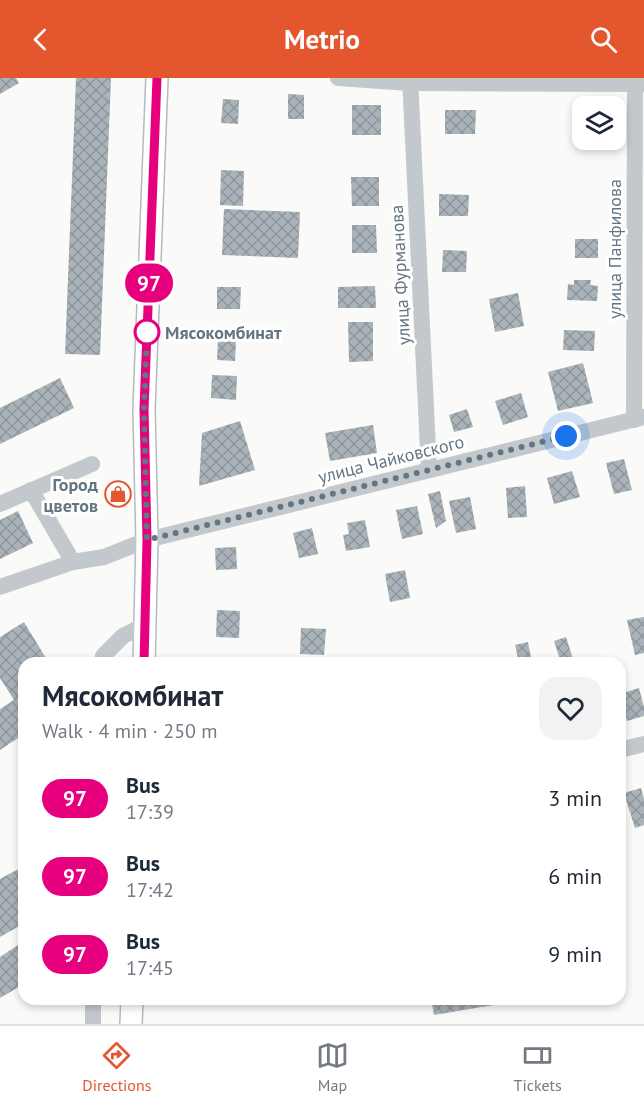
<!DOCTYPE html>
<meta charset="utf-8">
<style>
body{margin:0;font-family:"PT Sans",sans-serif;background:#f2f2f3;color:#1f2937;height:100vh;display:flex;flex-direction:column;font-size:22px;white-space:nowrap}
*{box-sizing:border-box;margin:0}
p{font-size:20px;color:#747a83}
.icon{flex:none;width:33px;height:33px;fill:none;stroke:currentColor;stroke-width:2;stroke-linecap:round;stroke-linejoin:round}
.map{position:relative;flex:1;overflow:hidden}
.sheet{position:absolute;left:18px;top:579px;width:608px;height:348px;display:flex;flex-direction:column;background:#fff;border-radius:18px;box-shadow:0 3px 9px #0003}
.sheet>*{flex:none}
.badge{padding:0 12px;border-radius:20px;font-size:21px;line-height:39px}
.buttons{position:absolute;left:572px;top:18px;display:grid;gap:12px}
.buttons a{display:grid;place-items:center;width:54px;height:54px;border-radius:12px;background:#fff;box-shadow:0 3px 9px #0003;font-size:30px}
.you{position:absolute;width:30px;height:30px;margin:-15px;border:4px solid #fff;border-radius:50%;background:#1a73e8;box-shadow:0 0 0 9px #1a73e833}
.map>.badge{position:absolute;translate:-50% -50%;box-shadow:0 0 0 3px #fff}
.round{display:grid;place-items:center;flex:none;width:63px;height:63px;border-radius:18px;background:#f2f2f3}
.head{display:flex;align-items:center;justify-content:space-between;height:102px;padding:0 24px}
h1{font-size:28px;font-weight:600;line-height:45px}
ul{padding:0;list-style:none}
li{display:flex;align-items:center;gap:18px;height:78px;padding:0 24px}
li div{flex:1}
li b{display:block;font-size:22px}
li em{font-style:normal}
li .badge{min-width:66px;font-weight:700;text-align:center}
header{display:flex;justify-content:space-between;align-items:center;height:78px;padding:0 24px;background:#e4572e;color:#fff;font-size:27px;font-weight:600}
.menu{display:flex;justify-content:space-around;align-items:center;height:84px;border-top:2px solid #e0e1e3;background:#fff;font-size:16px;color:#747a83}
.menu a{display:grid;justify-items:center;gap:3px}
.menu .on{color:#e4572e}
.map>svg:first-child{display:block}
.building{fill:url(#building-cross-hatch)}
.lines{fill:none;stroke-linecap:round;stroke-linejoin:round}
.major-casing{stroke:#b5babe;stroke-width:24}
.minor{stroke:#c3c8cc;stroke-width:16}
.major{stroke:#fff;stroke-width:21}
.line-casing{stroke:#fff;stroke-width:14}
.line{stroke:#e6007e;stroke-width:9}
.walk{stroke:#657683;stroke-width:6;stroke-dasharray:0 10.8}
.stop-dot{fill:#fff;stroke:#e6007e;stroke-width:3}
.labels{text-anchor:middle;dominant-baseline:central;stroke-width:6;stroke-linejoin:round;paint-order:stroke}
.street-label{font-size:18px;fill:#657683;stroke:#fff}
.stop-label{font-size:18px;font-weight:bold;fill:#657683;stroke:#fff;text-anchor:start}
.poi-label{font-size:18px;font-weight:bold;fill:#657683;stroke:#fff;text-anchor:end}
</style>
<header><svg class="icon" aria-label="back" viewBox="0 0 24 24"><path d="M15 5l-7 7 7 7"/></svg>Metrio<svg class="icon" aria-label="search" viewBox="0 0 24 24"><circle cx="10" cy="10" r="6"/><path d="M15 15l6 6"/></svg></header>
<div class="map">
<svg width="644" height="946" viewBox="0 0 644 946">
<defs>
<pattern id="building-cross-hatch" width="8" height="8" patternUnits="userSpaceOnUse" patternTransform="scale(1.5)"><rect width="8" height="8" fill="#aab3b9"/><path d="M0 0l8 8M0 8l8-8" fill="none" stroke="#8e969c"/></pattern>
</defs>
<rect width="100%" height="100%" fill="#fafaf8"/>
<g class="building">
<path d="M 0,0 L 16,0 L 19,5 L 0,16 Z"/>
<path d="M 76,0 L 111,0 L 100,277 L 65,276 Z"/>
<path d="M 288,16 L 304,17 L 304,41 L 288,41 Z"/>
<path d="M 223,21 L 239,22 L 238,46 L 221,45 Z"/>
<rect x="352" y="27" width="29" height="30"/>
<path d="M 445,32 L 476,32 L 475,56 L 445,56 Z"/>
<path d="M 582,36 L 582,59 L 576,59 L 575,37 Z"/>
<path d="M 221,92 L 244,93 L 243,128 L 220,127 Z"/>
<path d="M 351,99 L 379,99 L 379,128 L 352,128 Z"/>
<path d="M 439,116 L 469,117 L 468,138 L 439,138 Z"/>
<path d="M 224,131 L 300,134 L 298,180 L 222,177 Z"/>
<path d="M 352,147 L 376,147 L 377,175 L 352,175 Z"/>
<rect x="575" y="161" width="23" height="19"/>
<path d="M 443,172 L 467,173 L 466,194 L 442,194 Z"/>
<path d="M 574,202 L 591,202 L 590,207 L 598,208 L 597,223 L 567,222 L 568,206 L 574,207 Z"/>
<path d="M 375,208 L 376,230 L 338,230 L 338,209 Z"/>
<path d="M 217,209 L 241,209 L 240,231 L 217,231 Z"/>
<path d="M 518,215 L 524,248 L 495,254 L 489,221 Z"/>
<path d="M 348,244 L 373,244 L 373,283 L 349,284 Z"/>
<path d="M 564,252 L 595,253 L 594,273 L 563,272 Z"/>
<path d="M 218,262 L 236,263 L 235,283 L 217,282 Z"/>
<path d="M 583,285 L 593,325 L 558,333 L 548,294 Z"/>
<path d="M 212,297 L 237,298 L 236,322 L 211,320 Z"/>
<path d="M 60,300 L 74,330 L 0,366 L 0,330 Z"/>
<path d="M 521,315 L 528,339 L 503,347 L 495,323 Z"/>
<path d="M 467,331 L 473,349 L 454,354 L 449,337 Z"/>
<path d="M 240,343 L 255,392 L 199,408 L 202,355 Z"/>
<path d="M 373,347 L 377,375 L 330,383 L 325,355 Z"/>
<path d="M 624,381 L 632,412 L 614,416 L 606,385 Z"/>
<path d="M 572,393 L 580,419 L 554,426 L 547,400 Z"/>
<path d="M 525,408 L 527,439 L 508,440 L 506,410 Z"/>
<path d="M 440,413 L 446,443 L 436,450 L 428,416 Z"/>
<path d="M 470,419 L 476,451 L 456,455 L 449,423 Z"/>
<path d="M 417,428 L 423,456 L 402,461 L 396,432 Z"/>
<path d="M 18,433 L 33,465 L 0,481 L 0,442 Z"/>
<path d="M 365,442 L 370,469 L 346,473 L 343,457 L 349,456 L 347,445 Z"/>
<path d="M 312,450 L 318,476 L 299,480 L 293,455 Z"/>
<path d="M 236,469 L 237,491 L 216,492 L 215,470 Z"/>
<path d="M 405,492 L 410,520 L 390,524 L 385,496 Z"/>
<path d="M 217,532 L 240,533 L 239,560 L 216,559 Z"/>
<path d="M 644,539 L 644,575 L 635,577 L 627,542 Z"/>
<path d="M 24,544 L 49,585 L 24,585 L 24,656 L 0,672 L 0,631 L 14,622 L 0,600 L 0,559 Z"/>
<path d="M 301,550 L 326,551 L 324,577 L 300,576 Z"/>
<path d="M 566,559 L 574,584 L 561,585 L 554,563 Z"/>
<path d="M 528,564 L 532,585 L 519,585 L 515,567 Z"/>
<path d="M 639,610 L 644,629 L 644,638 L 627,643 L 620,616 Z"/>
<path d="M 641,710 L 644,721 L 644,747 L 635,750 L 624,715 Z"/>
<path d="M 24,788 L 24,853 L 21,847 L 0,859 L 0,801 Z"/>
<path d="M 24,863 L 24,906 L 0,920 L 0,879 Z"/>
<path d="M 431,921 L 511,921 L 512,924 L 434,937 Z"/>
</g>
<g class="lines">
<g class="major-casing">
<g id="major">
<path d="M 144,585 L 147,462 L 144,331 L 157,0"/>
<path d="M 131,946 L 132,921"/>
</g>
</g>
<g class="minor">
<path d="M 338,0 L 409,5 L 644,6"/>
<path d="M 410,0 L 429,392"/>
<path d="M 634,342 L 635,0"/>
<path d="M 31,412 L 73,484"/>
<path d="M 0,426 L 92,386"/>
<path d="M 0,509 L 73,484 L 104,479 L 147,462 L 644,339"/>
<path d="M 103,585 L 103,578 L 123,558 L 145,547"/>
<path d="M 620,672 L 644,666"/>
<path d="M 93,946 L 93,921"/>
</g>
<use href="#major" class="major"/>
</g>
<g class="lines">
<g class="line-casing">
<path id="line" d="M 144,585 L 147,462 L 144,331 L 157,0"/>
</g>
<use href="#line" class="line"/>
<path class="walk" d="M 147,254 L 144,331 L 147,462 L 566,358"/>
</g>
<defs>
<g id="shop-ring" transform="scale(1.35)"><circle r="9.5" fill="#fff" stroke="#e4572e" stroke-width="1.5"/><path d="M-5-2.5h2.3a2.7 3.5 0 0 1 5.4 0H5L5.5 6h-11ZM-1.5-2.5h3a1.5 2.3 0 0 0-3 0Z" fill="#e4572e"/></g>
</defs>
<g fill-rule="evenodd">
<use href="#shop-ring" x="118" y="416"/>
</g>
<circle class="stop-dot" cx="147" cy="254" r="12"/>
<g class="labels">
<g class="street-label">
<text transform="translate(614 171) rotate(-90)">улица Панфилова</text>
<text transform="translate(400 197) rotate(-93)">улица Фурманова</text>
<text transform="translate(391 381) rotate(-14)">улица Чайковского</text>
</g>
<g class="stop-label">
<text x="165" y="254">Мясокомбинат</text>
</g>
<g class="poi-label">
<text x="98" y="406">Город<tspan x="98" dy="21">цветов</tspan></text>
</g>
</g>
</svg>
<div class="buttons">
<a><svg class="icon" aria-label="layers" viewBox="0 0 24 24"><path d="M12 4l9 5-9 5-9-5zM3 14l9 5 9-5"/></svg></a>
</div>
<div class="you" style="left:566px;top:358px"></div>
<b class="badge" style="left:149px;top:205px;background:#e6007e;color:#fff">97</b>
<section class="sheet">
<div class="head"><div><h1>Мясокомбинат</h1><p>Walk · 4 min · 250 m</p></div><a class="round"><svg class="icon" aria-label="heart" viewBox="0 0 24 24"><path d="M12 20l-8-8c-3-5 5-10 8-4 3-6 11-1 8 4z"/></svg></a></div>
<ul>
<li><span class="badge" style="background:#e6007e;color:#fff">97</span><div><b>Bus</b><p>17:39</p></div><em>3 min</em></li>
<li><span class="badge" style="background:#e6007e;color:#fff">97</span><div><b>Bus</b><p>17:42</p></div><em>6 min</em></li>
<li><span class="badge" style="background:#e6007e;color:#fff">97</span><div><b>Bus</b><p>17:45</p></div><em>9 min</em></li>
</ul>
</section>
</div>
<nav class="menu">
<a class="on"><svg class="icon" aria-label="directions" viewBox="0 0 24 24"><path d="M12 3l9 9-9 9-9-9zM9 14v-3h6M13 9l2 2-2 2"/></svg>Directions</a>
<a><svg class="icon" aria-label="map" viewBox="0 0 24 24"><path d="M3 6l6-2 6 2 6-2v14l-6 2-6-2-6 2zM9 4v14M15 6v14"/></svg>Map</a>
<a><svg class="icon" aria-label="tickets" viewBox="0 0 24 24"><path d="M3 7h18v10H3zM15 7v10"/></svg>Tickets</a>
</nav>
